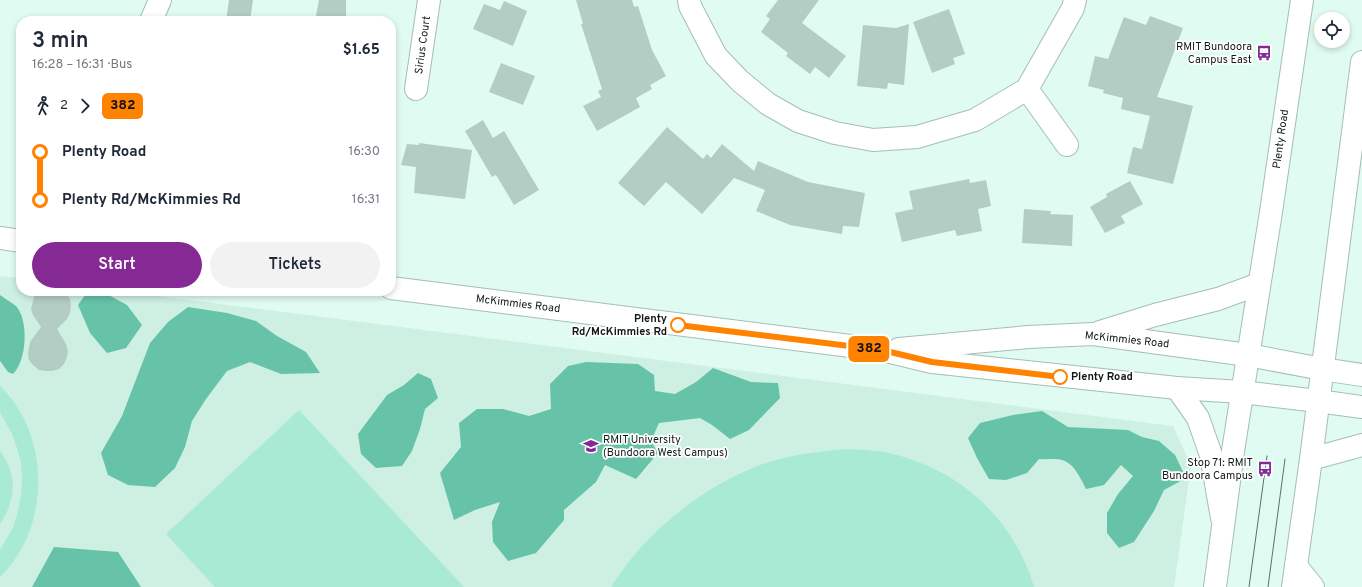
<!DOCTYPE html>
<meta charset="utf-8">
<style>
body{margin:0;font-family:Overpass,sans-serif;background:#f2f2f3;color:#1f2937;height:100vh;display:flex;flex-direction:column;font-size:15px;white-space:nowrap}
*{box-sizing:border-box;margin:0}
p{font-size:13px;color:#747a83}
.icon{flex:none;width:22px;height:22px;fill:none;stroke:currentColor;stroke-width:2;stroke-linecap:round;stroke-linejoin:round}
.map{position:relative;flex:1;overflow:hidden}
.drawer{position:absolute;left:16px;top:16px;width:380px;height:280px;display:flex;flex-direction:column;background:#fff;border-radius:16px;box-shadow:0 2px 6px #0003}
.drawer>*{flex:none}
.badge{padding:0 8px;border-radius:6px;font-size:14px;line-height:26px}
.fabs{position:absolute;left:1314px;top:12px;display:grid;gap:8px}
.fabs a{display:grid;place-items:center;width:36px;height:36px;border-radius:50%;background:#fff;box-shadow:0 2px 6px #0003;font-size:20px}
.map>.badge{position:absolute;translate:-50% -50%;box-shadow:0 0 0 2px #fff}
.legs{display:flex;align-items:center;gap:6px;height:44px;padding:0 16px;font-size:13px}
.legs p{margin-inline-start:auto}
.headline{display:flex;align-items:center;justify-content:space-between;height:68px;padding:0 16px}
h1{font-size:22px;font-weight:600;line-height:30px}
.action{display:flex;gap:8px;margin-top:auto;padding:8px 16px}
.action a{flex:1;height:46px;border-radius:24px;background:#852994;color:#fff;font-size:16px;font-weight:600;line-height:46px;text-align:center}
.action a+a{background:#f2f2f3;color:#1f2937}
ul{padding:0 16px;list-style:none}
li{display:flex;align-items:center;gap:14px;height:48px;font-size:15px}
li i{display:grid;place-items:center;width:6px;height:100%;margin:0 5px;background:currentColor}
li i::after{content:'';width:10px;height:10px;margin:-5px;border:3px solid;border-radius:50%;background:#fff}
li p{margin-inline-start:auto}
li:first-child i{background:linear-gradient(#0000 50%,currentColor 0)}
li:last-child i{background:linear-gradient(currentColor 50%,#0000 0)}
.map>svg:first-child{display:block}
.built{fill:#cdf0e3}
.green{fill:#a9ead4}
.forest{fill:#66c3a7}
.building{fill:#b3cdc4}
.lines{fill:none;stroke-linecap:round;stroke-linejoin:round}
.minor-casing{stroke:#a5beb5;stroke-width:24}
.major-casing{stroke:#a5beb5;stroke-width:24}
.highway-casing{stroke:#a5beb5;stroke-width:24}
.minor{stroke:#fff;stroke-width:22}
.major{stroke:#fff;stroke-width:22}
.highway{stroke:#fff;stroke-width:22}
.tram{stroke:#5e6f69;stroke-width:1}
.line-1-casing{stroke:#fff;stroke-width:9}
.line-1{stroke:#ff8200;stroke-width:6}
.stop-1-dot{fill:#fff;stroke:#ff8200;stroke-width:2}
.labels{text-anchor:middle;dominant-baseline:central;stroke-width:3.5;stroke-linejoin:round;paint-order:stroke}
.street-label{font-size:11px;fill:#101a16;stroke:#fff}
.poi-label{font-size:11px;fill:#101a16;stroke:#fff;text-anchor:end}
.stop-label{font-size:11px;font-weight:bold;fill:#101a16;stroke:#fff;text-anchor:end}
</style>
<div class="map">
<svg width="1362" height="587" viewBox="0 0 1362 587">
<rect width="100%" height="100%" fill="#e0fbf1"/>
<path class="built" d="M 0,276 L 21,278 L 21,291 L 119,291 L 1173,426 L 1191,465 L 1174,587 L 0,587 Z"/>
<g class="green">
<path d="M 0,386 C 51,435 51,528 0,577 L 0,550 L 13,528 L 18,511 L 21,495 L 22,479 L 21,463 L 17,448 L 12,434 L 0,412 Z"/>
<path d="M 299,410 L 464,587 L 215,587 L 166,534 Z"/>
<path d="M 849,449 C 868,450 886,451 904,457 C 967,476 1015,523 1034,587 L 611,587 C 645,533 700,488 760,465 C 788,455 819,451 849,449 Z"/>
<path d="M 0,451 C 18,475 16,500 0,524 Z"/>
</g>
<g class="forest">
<path d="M 88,291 L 101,291 L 127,305 L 142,325 L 126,348 L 107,353 L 90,333 L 78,305 Z"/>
<path d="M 0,295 C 5,299 11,302 16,306 C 29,320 27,361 13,374 L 8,372 L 0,361 Z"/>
<path d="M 188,307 L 227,313 L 256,321 L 277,336 L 306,352 L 320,373 L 281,374 L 250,362 L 227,371 L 206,399 L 192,421 L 185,447 L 175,468 L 155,487 L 128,485 L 108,475 L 101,453 L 122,416 L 150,343 L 168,322 Z"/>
<path d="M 586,362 L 638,364 L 654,375 L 655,391 L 675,394 L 696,382 L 713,368 L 751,382 L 778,383 L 780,398 L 749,430 L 730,439 L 712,425 L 700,418 L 659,423 L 651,441 L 658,453 L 636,479 L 605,465 L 596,482 L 564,510 L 564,520 L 536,553 L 508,561 L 493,542 L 492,522 L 500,502 L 475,510 L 454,520 L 440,473 L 461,447 L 459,423 L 477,409 L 503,409 L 529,416 L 551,409 L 550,384 L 568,366 Z"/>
<path d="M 418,373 L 431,379 L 438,398 L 425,409 L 420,429 L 412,451 L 402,466 L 376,468 L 361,454 L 358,434 L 387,395 L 404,385 Z"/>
<path d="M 1042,411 L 1068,427 L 1128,430 L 1142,437 L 1159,441 L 1175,455 L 1186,478 L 1164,490 L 1154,511 L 1134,542 L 1119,548 L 1107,533 L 1107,513 L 1118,494 L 1133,476 L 1121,465 L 1104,485 L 1086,489 C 1081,479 1074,463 1062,460 C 1055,458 1046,460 1039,459 L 1027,473 L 1006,480 L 989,479 L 977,458 L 968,438 L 980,423 L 1013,415 Z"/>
<path d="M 54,547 L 118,552 L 141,587 L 32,587 Z"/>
</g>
<g class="building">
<path d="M 229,0 L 253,0 L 250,21 L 226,21 Z"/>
<path d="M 319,0 L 346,0 L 346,21 L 315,21 Z"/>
<path d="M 576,0 L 632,0 L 634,7 L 638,6 L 652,50 L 666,76 L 650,85 L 652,89 L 636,98 L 640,107 L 597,131 L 583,106 L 601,97 L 598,91 L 602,89 L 581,24 L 583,24 Z"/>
<path d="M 778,0 L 819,0 L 802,23 L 846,56 L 829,78 L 815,67 L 810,74 L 786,56 L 788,53 L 761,32 L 770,19 L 766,16 Z"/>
<path d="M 504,1 L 527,11 L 513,46 L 473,29 L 484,4 L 500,10 Z"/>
<path d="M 949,9 L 965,54 L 953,58 L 955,64 L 932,73 L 913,22 Z"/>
<path d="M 1150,16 L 1183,28 L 1157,97 L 1193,106 L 1173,184 L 1127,173 L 1133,147 L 1142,149 L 1150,116 L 1121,109 L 1123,98 L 1103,93 L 1104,90 L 1088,86 L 1095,56 L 1108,59 L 1124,17 L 1146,25 Z"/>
<path d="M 909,24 L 904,85 L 888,83 L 887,89 L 857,86 L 863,25 L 896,28 Z"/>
<path d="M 501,63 L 535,76 L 523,105 L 489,92 Z"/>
<path d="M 483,120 L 493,138 L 504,131 L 539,190 L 514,205 L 496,175 L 492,177 L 465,131 Z"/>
<path d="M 667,127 L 703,159 L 707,154 L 711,158 L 722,144 L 754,171 L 758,161 L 808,182 L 865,193 L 859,227 L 843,226 L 842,234 L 790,225 L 756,211 L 765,190 L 734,178 L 702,214 L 666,182 L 644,206 L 618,183 Z"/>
<path d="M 419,143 L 472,150 L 465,199 L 414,193 L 416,167 L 401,165 L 407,144 L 419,145 Z"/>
<path d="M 969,179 L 970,183 L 986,180 L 991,206 L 978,209 L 982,231 L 957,236 L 955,230 L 902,242 L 895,213 L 913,209 L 909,191 Z"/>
<path d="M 1130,181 L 1143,204 L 1121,216 L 1125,223 L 1105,233 L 1090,207 L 1107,197 L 1106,194 Z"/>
<path d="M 1024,209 L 1051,211 L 1050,214 L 1073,215 L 1072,246 L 1022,243 Z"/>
<path d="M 38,291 L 65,291 L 70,299 L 71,306 L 70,313 L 67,319 L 57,329 L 66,344 L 68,351 L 67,357 L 64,364 L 59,369 L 52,371 L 45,371 L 39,370 L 33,365 L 29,360 L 28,354 L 30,342 L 41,327 L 33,315 L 31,309 L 34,297 Z"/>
</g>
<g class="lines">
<g class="minor-casing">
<g id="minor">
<path d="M 689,0 L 690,6 L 716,56 L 740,81 L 768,104 L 798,121 L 835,133 L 873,140 L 917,137 L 975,120 L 1027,89 L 1073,8 L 1075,0"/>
<path d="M 151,21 L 160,0"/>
<path d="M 416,89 L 429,0"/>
<path d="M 1027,89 L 1067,145"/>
<path d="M 1322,369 L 1362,375"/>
<path d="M 1318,401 L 1362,407"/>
<path d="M 1311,459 L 1362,445"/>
<path d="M 1296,566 L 1313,587"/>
</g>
</g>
<g class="major-casing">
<g id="major">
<path d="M 0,238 L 21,241"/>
<path d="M 391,288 L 882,350 L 932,362 L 1177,388 L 1242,392"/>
<path d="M 1100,332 L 1155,315 L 1218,299 L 1259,284"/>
<path d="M 899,349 L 1028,337 L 1093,334 L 1248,355"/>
<path d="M 1177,388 L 1198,418 L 1211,455 L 1222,518"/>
</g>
</g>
<g class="highway-casing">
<g id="highway">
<path d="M 1248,355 L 1322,369"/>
<path d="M 1242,392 L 1318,401"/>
<path d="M 1215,587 L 1233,451 L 1271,212 L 1302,0"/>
<path d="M 1293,587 L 1311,459 L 1362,62"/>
</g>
</g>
<use href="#minor" class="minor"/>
<use href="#major" class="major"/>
<use href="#highway" class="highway"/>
<g class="tram">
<path d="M 1249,587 L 1267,456"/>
<path d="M 1268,587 L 1285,459"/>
</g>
</g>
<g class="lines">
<g class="line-1-casing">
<path id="line-1" d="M 678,325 L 882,350 L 932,362 L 1060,377"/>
</g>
<use href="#line-1" class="line-1"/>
</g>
<defs>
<g id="bus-bare" transform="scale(1.2)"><path d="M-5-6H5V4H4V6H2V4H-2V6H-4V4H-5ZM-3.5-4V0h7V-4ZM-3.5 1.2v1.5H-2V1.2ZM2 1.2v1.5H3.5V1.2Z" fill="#852994" stroke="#fff" stroke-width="2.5" paint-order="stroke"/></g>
<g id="university-bare" transform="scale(1.2)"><path d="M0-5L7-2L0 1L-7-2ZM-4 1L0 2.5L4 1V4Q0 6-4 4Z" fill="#852994" stroke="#fff" stroke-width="2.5" paint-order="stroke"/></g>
</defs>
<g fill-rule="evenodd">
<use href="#bus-bare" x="1264" y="53"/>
<use href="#university-bare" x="591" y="446"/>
<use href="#bus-bare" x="1265" y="469"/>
</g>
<g class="stop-1-dot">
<circle cx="678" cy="325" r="7"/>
<circle cx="1060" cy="377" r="7"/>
</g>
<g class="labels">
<g class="street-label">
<text transform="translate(423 45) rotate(-82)">Sirius Court</text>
<text transform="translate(1281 139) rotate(-82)">Plenty Road</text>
<text transform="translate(518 304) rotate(7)">McKimmies Road</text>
<text transform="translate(1127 340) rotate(6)">McKimmies Road</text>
</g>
<g class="poi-label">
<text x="1252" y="47">RMIT Bundoora<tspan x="1252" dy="13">Campus East</tspan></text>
<text x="603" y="440" text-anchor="start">RMIT University<tspan x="603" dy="13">(Bundoora West Campus)</tspan></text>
<text x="1253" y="463">Stop 71: RMIT<tspan x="1253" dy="13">Bundoora Campus</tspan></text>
</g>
<g class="stop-label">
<text x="667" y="319">Plenty<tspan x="667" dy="13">Rd/McKimmies Rd</tspan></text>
<text x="1071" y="377" text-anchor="start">Plenty Road</text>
</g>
</g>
</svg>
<div class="fabs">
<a><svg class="icon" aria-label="locate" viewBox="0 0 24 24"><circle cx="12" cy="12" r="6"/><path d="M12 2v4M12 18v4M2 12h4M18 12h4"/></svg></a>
</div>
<b class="badge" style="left:869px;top:349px;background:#ff8200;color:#111">382</b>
<section class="drawer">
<div class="headline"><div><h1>3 min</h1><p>16:28 – 16:31 · Bus</p></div><b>$1.65</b></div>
<div class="legs"><svg class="icon" aria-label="walk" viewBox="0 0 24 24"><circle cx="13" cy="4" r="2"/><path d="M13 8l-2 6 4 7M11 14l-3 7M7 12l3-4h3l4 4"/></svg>2<svg class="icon" aria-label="forward" viewBox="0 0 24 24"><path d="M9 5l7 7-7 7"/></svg><b class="badge" style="background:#ff8200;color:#111">382</b></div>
<ul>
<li><i style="color:#ff8200"></i><b>Plenty Road</b><p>16:30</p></li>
<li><i style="color:#ff8200"></i><b>Plenty Rd/McKimmies Rd</b><p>16:31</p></li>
</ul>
<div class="action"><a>Start</a><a>Tickets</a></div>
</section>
</div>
